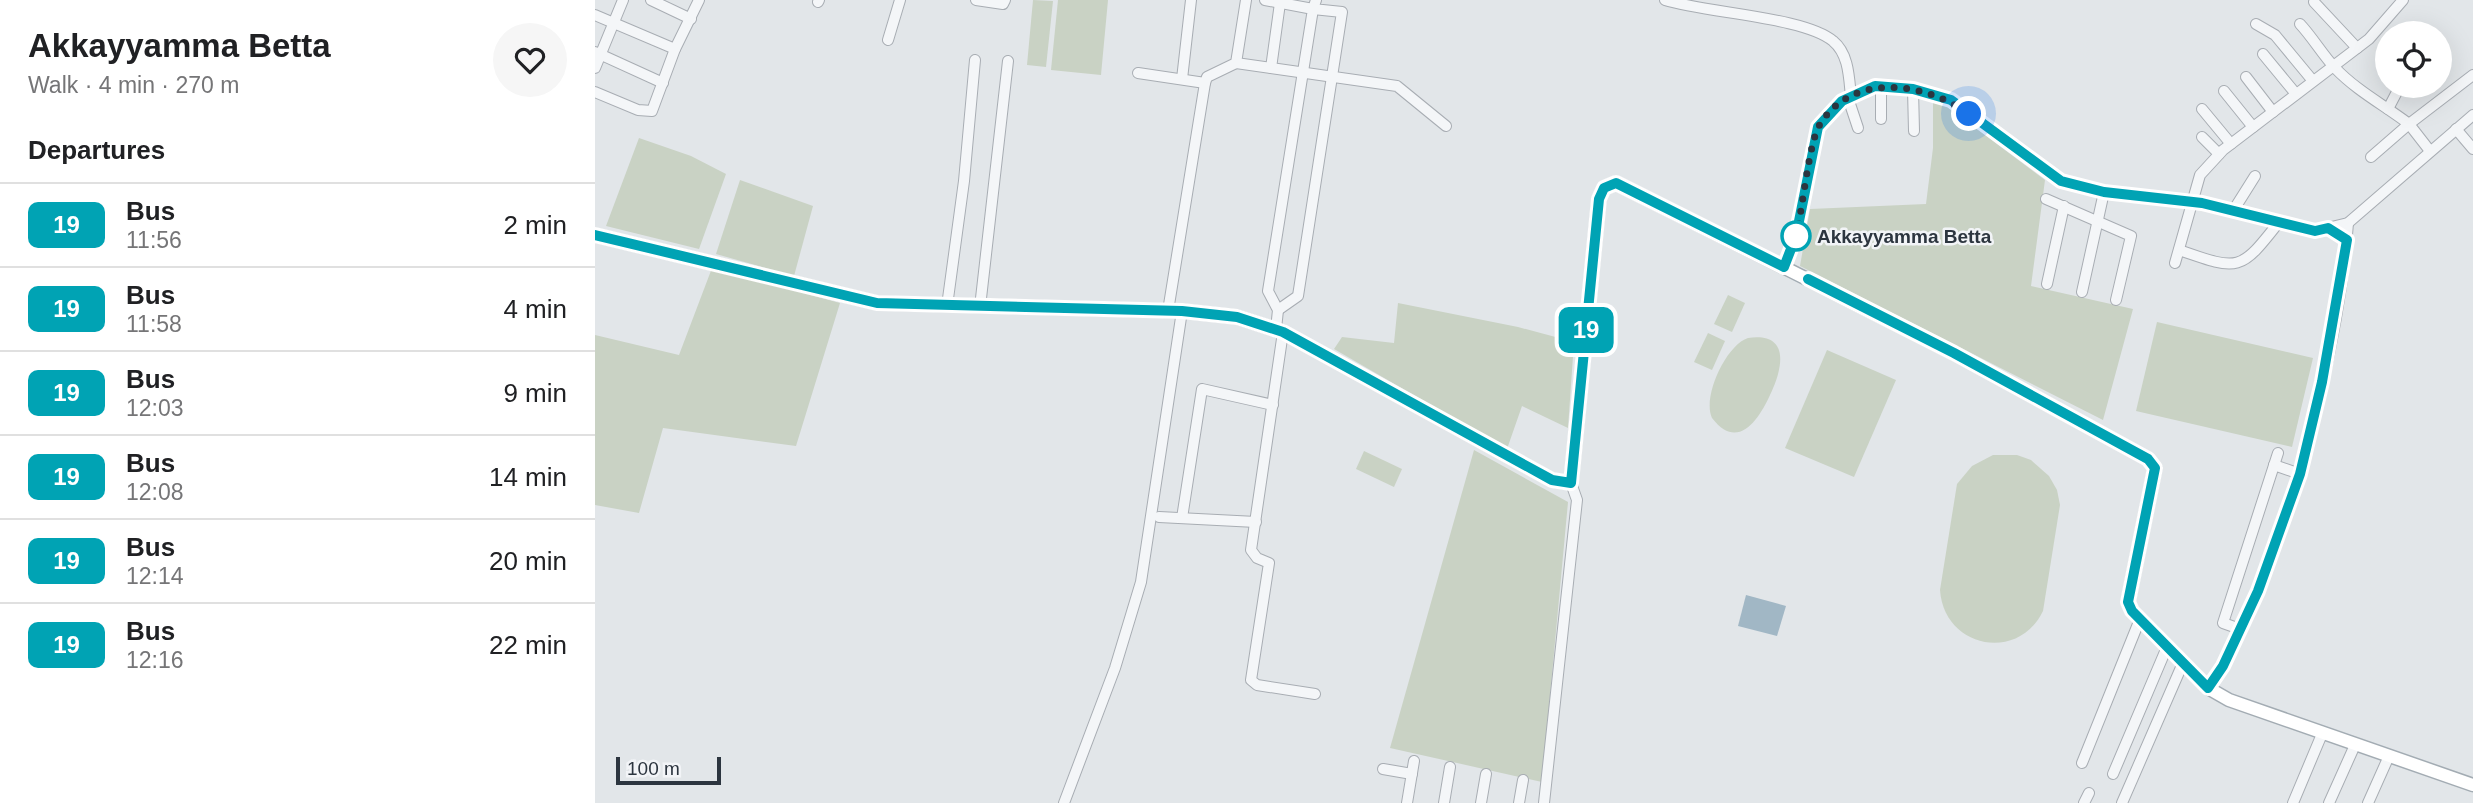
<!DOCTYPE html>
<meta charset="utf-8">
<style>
body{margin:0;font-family:Arial,sans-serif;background:#f6f6f6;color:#202124;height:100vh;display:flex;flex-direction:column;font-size:26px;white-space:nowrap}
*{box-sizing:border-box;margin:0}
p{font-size:23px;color:#757577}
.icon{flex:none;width:38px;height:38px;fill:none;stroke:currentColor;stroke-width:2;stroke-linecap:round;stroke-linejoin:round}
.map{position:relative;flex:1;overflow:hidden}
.sheet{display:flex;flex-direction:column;background:#fff;width:595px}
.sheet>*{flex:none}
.badge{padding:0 14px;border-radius:10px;font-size:24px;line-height:46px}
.fabs{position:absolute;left:1780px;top:21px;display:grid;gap:14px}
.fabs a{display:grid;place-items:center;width:77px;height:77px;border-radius:50%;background:#fff;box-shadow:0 7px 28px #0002;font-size:35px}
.scale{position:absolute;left:21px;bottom:18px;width:105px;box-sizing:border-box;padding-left:7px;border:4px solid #2c353f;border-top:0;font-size:19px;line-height:24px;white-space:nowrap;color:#2c353f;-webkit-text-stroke:5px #f2f4f7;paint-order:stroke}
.you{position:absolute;width:35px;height:35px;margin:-18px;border:5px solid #fff;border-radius:50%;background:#1a73e8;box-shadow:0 0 0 10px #1a73e833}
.map>.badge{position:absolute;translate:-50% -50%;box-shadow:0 0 0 4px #fff}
h2{padding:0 28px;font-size:26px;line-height:63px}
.round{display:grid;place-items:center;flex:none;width:74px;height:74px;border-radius:37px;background:#f6f6f6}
.overview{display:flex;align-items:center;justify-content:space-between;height:119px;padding:0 28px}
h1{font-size:33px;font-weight:700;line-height:52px}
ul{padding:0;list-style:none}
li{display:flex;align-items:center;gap:21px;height:84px;padding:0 28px;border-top:2px solid #e0e0e0}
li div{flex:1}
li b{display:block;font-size:26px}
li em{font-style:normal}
li .badge{min-width:77px;font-weight:700;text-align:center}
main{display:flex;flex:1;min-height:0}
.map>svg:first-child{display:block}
.green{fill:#c9d2c4}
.water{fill:#a1b7c5}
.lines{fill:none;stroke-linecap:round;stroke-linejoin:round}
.minor-casing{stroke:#a8adb3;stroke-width:12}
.major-casing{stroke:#a3acb3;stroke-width:15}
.minor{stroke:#f4f6f8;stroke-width:10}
.major{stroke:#fff;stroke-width:12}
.line-casing{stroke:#fff;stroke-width:16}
.line{stroke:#00a3b4;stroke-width:10}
.walk{stroke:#2c353f;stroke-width:7;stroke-dasharray:0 12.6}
.stop-dot{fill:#fff;stroke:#00a3b4;stroke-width:3.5}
.labels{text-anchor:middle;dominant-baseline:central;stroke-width:5;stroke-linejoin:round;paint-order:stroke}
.stop-label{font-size:19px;font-weight:bold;fill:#2c353f;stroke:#f2f4f7;text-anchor:start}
</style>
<main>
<section class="sheet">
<div class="overview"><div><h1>Akkayyamma Betta</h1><p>Walk · 4 min · 270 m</p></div><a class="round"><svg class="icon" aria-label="heart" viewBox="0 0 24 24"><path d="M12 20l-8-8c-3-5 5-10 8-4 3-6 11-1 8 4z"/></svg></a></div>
<h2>Departures</h2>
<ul>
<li><span class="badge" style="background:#00a3b4;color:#fff">19</span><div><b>Bus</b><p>11:56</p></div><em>2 min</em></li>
<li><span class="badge" style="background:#00a3b4;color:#fff">19</span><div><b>Bus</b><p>11:58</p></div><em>4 min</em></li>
<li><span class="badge" style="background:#00a3b4;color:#fff">19</span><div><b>Bus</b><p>12:03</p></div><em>9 min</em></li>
<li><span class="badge" style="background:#00a3b4;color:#fff">19</span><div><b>Bus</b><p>12:08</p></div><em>14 min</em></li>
<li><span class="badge" style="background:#00a3b4;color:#fff">19</span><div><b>Bus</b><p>12:14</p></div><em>20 min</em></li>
<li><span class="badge" style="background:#00a3b4;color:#fff">19</span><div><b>Bus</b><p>12:16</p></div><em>22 min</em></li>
</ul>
</section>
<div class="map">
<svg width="1878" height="803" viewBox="0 0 1878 803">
<rect width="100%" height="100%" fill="#e2e6e9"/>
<g class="green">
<path d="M 438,0 L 458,1 L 451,67 L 432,65 Z"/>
<path d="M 463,0 L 513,0 L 506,75 L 456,70 Z"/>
<path d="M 1338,99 L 1354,108 L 1450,180 L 1436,286 L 1538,309 L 1508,420 L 1205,266 L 1215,209 L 1331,204 L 1338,148 Z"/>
<path d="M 44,138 L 96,156 L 131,174 L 104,249 L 11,226 Z"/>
<path d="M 145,180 L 218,206 L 199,276 L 121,254 Z"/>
<path d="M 117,268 L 245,303 L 201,446 L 68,428 L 44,513 L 0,505 L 0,335 L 84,355 Z"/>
<path d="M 1133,295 L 1150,303 L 1137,332 L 1119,324 Z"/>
<path d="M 803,303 L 923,327 L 979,342 L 973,428 L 927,406 L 912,449 L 739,349 L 747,337 L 799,343 Z"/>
<path d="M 1562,322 L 1718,358 L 1697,447 L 1541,411 Z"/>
<path d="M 1113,333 L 1130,341 L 1117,370 L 1099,362 Z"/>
<path d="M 1153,338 C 1197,332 1187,370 1175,395 C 1164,419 1143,452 1117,418 C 1107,397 1131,345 1153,338 Z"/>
<path d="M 1232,350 L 1301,380 L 1259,477 L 1190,448 Z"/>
<path d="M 879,450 L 973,502 L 947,782 L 795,748 Z"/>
<path d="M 769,451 L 807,469 L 799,487 L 761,469 Z"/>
<path d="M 1398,455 L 1422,455 L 1436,460 L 1454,476 L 1462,490 L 1465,505 L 1448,611 C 1423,663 1349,648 1345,590 L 1362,484 L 1377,466 Z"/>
</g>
<path class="water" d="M 1151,595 L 1191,606 L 1182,636 L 1143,626 Z"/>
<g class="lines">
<g class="minor-casing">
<g id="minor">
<path d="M 56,0 L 96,19"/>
<path d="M 381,0 L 408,4 L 410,0"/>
<path d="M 670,0 L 718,9 L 673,291 L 683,310 L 681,329"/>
<path d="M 1070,0 C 1111,13 1210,17 1238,41 C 1254,54 1254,78 1256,97"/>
<path d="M 223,2 L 224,0"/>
<path d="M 1719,2 L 1762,48"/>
<path d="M 0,15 L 80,49"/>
<path d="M 1661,24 L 1680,35 L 1718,81"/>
<path d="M 1705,24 C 1718,38 1727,54 1740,68 C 1762,91 1789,105 1814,124 L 1776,157"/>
<path d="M 293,40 L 305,0"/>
<path d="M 0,52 L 68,83"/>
<path d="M 1668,54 L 1701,94"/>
<path d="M 641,63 L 802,86 L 851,126"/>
<path d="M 0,68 L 28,0"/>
<path d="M 676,68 L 685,3"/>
<path d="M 543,73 L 610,83"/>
<path d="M 1651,77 L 1678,112"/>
<path d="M 587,79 L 596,0"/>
<path d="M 1318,89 L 1319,131"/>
<path d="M 1629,91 L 1658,127"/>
<path d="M 0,92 L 43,110 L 57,111 L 80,49 L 104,0"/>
<path d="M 1253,98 L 1263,128"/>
<path d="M 1607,109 L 1636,144"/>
<path d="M 1793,109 L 1805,86"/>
<path d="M 1286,119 L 1286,87"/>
<path d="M 1861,129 L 1878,149"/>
<path d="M 1607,137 L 1624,154"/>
<path d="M 1835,151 L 1814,124 L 1878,75"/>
<path d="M 1451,199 L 1536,236 L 1521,300"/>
<path d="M 1638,211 L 1660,176"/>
<path d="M 1584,250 C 1644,271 1645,272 1684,222"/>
<path d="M 1580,263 L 1605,175 L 1628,150 L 1774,39 L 1808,0"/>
<path d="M 1189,267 L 1201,236 L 1223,127 L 1247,101 L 1280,86 L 1318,89 L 1356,100 L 1466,181 L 1509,192 L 1607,203 L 1720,231 L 1753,223 L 1878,115"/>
<path d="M 1452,284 L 1469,206"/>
<path d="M 1487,292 L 1509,192"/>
<path d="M 352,306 L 369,181 L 380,60"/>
<path d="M 385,307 L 413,61"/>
<path d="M 683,310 L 703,296 L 747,12 L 718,9 L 721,0"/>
<path d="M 573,311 L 610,83 L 612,77 L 641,63 L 651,0"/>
<path d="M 688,332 L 656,550 L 662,558 L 674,563 L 656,680 L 662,685 L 720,694"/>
<path d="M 1679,465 L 1705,474"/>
<path d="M 564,517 L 661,522"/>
<path d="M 587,518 L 607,389 L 678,405"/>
<path d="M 1645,629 L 1628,623 L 1683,453"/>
<path d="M 1613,688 C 1642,646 1661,596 1678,549 C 1715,447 1745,331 1753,223"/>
<path d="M 1487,763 L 1545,619"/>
<path d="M 788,769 L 817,774"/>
<path d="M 1518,774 L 1572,647"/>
<path d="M 469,803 L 520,668 L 546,582 L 587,311"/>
<path d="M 812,803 L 819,761"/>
<path d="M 849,803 L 855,767"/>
<path d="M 886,803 L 891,774"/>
<path d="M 924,803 L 928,780"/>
<path d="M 949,803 L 982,500 L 976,483"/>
<path d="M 1489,803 L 1494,793"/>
<path d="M 1527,803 L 1588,663"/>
<path d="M 1698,803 L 1727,734"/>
<path d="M 1734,803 L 1760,745"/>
<path d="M 1773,803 L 1794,756"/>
</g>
</g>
<g class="major-casing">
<path id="major" d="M 0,235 L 282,303 L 587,311 L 642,317 L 688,332 L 957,480 L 976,483 L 1004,199 L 1009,188 L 1021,183 L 1359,353 L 1553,459 L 1560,468 L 1533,602 L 1537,611 L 1613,688 L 1634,700 L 1878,785"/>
</g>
<use href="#minor" class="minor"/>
<use href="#major" class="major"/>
</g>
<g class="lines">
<g class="line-casing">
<path id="line" d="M 0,235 L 282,303 L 587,311 L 642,317 L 688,332 L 957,480 L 976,483 L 1004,199 L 1009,188 L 1021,183 L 1189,267 L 1201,236 L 1223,127 L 1247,101 L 1280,86 L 1318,89 L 1356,100 L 1466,181 L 1509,192 L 1607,203 L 1720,231 L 1733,228 L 1752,240 L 1727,382 L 1705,474 L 1663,591 L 1628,666 L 1613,688 L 1537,611 L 1533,602 L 1560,468 L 1553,459 L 1359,353 L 1213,279"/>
</g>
<use href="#line" class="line"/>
<path class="walk" d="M 1201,236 C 1207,213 1214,143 1224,126 C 1256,71 1330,82 1374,114"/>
</g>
<circle class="stop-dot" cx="1201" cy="236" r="14"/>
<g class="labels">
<g class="stop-label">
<text x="1222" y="236">Akkayyamma Betta</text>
</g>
</g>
</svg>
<div class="fabs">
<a><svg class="icon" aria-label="locate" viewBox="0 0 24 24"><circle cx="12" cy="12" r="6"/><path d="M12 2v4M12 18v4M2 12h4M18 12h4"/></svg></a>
</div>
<div class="scale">100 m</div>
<div class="you" style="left:1374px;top:114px"></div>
<b class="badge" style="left:991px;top:330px;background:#00a3b4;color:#fff">19</b>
</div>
</main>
